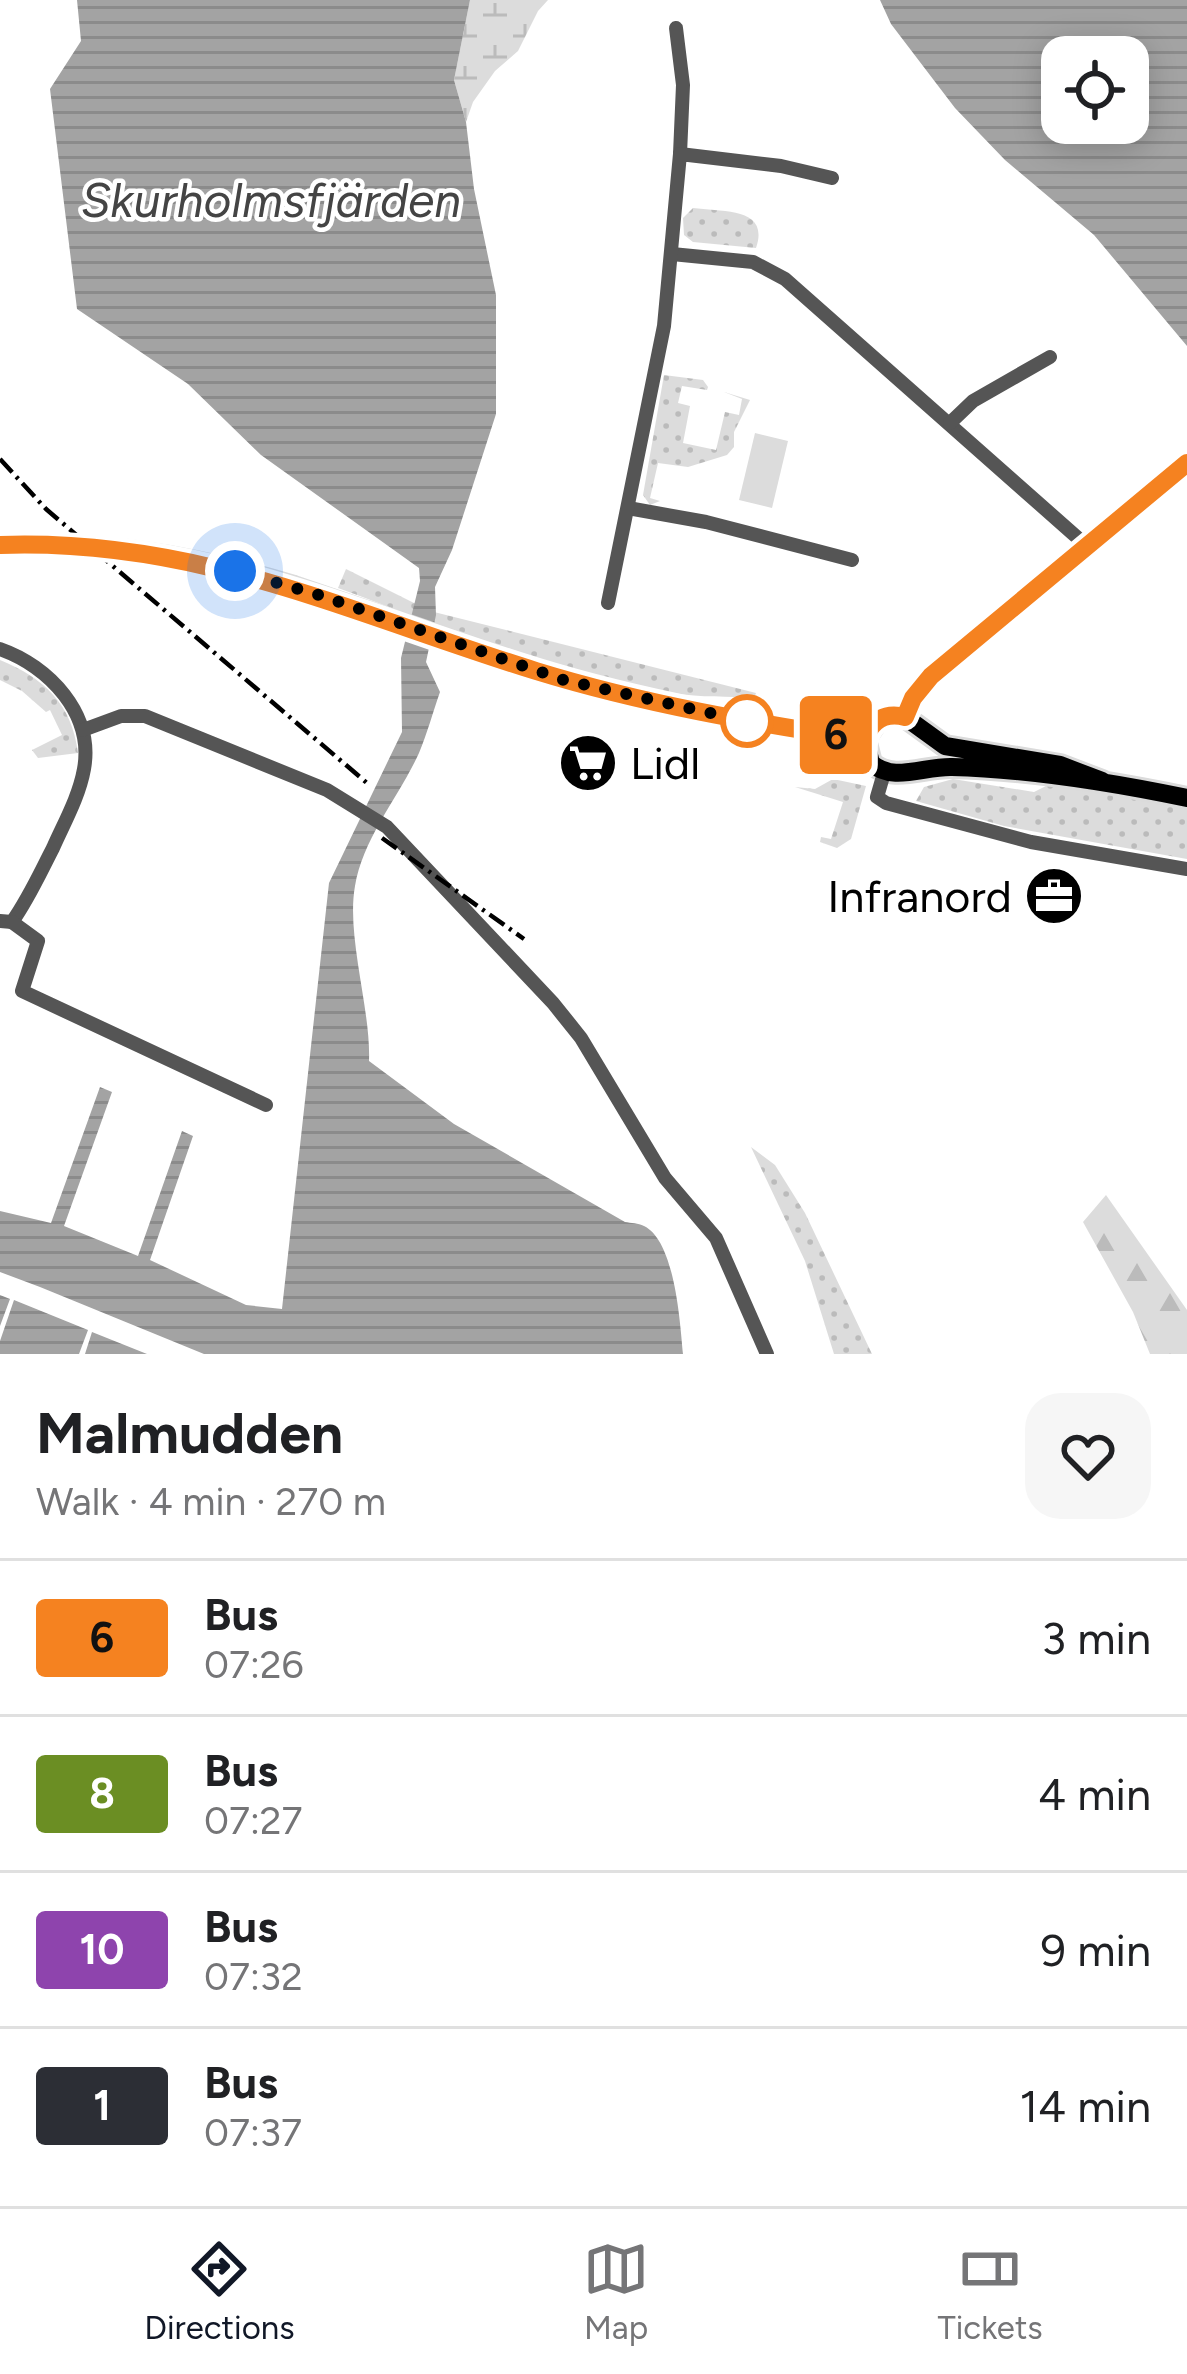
<!DOCTYPE html>
<meta charset="utf-8">
<style>
body{margin:0;font-family:Figtree,sans-serif;background:#f6f6f6;color:#202124;height:100vh;display:flex;flex-direction:column;font-size:45px;white-space:nowrap}
*{box-sizing:border-box;margin:0}
p{font-size:39px;color:#757577}
.icon{flex:none;width:66px;height:66px;fill:none;stroke:currentColor;stroke-width:2;stroke-linecap:round;stroke-linejoin:round}
.map{position:relative;height:1354px;overflow:hidden}
.panel{display:flex;flex-direction:column;background:#fff;flex:1}
.panel>*{flex:none}
.badge{padding:0 24px;border-radius:9px;font-size:42px;line-height:78px}
.buttons{position:absolute;left:1041px;top:36px;display:grid;gap:24px}
.buttons a{display:grid;place-items:center;width:108px;height:108px;border-radius:24px;background:#fff;box-shadow:0 6px 30px #0003;font-size:60px}
.you{position:absolute;width:60px;height:60px;margin:-30px;border:9px solid #fff;border-radius:50%;background:#1a73e8;box-shadow:0 0 0 18px #1a73e833}
.map>.badge{position:absolute;translate:-50% -50%;box-shadow:0 0 0 6px #fff}
.round{display:grid;place-items:center;flex:none;width:126px;height:126px;border-radius:36px;background:#f6f6f6}
.headline{display:flex;align-items:center;justify-content:space-between;height:204px;padding:0 36px}
h1{font-size:57px;font-weight:700;line-height:90px}
ul{padding:0;list-style:none}
li{display:flex;align-items:center;gap:36px;height:156px;padding:0 36px;border-top:3px solid #e0e0e0}
li div{flex:1}
li b{display:block;font-size:45px}
li em{font-style:normal}
li .badge{min-width:132px;font-weight:700;text-align:center}
.menu{display:flex;justify-content:space-around;align-items:center;height:168px;border-top:3px solid #e0e0e0;background:#fff;font-size:33px;color:#757577}
.menu a{display:grid;justify-items:center;gap:6px}
.menu .active{color:#111827}
.map>svg:first-child{display:block}
.grass{fill:url(#grass-dots)}
.forest{fill:url(#forest-firs)}
.wetland{fill:url(#wetland-marsh)}
.pitch{fill:#dcdcdc}
.water{fill:url(#water-rules);fill-rule:evenodd}
.pier{fill:#fff}
.lines{fill:none;stroke-linecap:round;stroke-linejoin:round}
.major-casing{stroke:#dbdbdb;stroke-width:24}
.minor{stroke:#555;stroke-width:14}
.major{stroke:#000;stroke-width:18}
.rail{stroke:#000;stroke-width:4.5;stroke-dasharray:18 6 3 6;stroke-linecap:butt}
.major-bridge-casing{stroke:#dbdbdb;stroke-width:24;stroke-linecap:butt}
.major-bridge{stroke:#000;stroke-width:18}
.line-casing{stroke:#fff;stroke-width:27}
.line{stroke:#f58220;stroke-width:18}
.walk{stroke:#000;stroke-width:12;stroke-dasharray:0 21.6}
.stop-dot{fill:#fff;stroke:#f58220;stroke-width:6}
.labels{text-anchor:middle;dominant-baseline:central;stroke-width:9;stroke-linejoin:round;paint-order:stroke}
.poi-label{font-size:45px;fill:#000;stroke:#fff;text-anchor:start}
.water-label{font-size:48px;font-style:italic;fill:#444;stroke:#fff}
</style>
<div class="map">
<svg width="1187" height="1354" viewBox="0 0 1187 1354">
<defs>
<pattern id="grass-dots" width="8" height="8" patternUnits="userSpaceOnUse" patternTransform="scale(3)"><rect width="8" height="8" fill="#dcdcdc"/><path d="M2 2h.1M6 6h.1" fill="none" stroke="#bbb" stroke-width="1.8" stroke-linecap="round"/></pattern>
<pattern id="forest-firs" width="22" height="20" patternUnits="userSpaceOnUse" patternTransform="scale(3)"><rect width="22" height="20" fill="#dcdcdc"/><path d="M5 1l3.5 6h-7zM16 11l3.5 6h-7z" fill="#bbb"/></pattern>
<pattern id="wetland-marsh" width="20" height="14" patternUnits="userSpaceOnUse" patternTransform="scale(3)"><rect width="20" height="14" fill="#dcdcdc"/><path d="M1 5h8M5 5V1M11 12h8M15 12V8" fill="none" stroke="#bbb"/></pattern>
<pattern id="water-rules" width="6" height="5" patternUnits="userSpaceOnUse" patternTransform="scale(3)"><rect width="6" height="5" fill="#a3a3a3"/><path d="M0 2.5h6" fill="none" stroke="#8b8b8b"/></pattern>
</defs>
<rect width="100%" height="100%" fill="#fff"/>
<g class="grass">
<path d="M 693,208 C 723,212 770,207 756,248 L 693,242 L 684,235 L 683,218 Z"/>
<path d="M 664,375 L 703,380 L 708,387 L 707,390 L 682,386 L 678,403 L 690,406 L 683,443 L 716,450 L 725,412 L 739,415 L 742,399 L 724,392 L 750,400 L 734,432 L 734,447 L 727,455 L 688,467 L 658,463 L 650,498 L 660,501 L 650,505 L 643,495 Z"/>
<path d="M 346,569 L 430,611 L 756,693 L 754,698 C 729,696 701,698 673,693 C 559,674 446,628 338,588 Z"/>
<path d="M 0,660 C 44,678 72,704 78,753 L 38,758 L 32,750 L 62,735 L 50,710 L 46,712 L 22,691 L 0,680 Z"/>
<path d="M 833,779 L 866,786 L 851,839 L 837,848 L 820,842 L 821,837 L 831,839 L 843,802 L 795,787 L 815,789 Z"/>
<path d="M 953,779 L 1034,792 L 1046,786 L 1072,784 L 1187,805 L 1187,859 L 1004,826 L 916,801 L 924,787 Z"/>
<path d="M 751,1147 L 775,1165 L 805,1213 L 872,1354 L 834,1354 L 805,1261 Z"/>
</g>
<path class="forest" d="M 1106,1195 L 1187,1310 L 1187,1354 L 1150,1354 L 1133,1312 L 1083,1222 Z"/>
<path class="wetland" d="M 470,0 L 548,0 L 538,11 L 518,51 L 495,71 L 473,102 L 466,122 L 454,80 Z"/>
<path class="pitch" d="M 755,433 L 788,441 L 772,508 L 739,500 Z"/>
<g class="water">
<path d="M 77,0 L 470,0 L 454,80 L 466,122 L 474,189 L 496,295 L 496,414 L 452,550 L 435,587 L 436,615 L 426,662 L 440,692 C 433,712 427,734 419,753 C 399,797 363,838 355,886 C 346,936 371,1009 369,1061 L 454,1124 L 625,1222 C 631,1223 638,1223 644,1226 C 675,1241 680,1322 683,1354 L 0,1354 L 0,1211 L 51,1223 L 100,1087 L 112,1092 L 64,1226 L 138,1256 L 182,1131 L 193,1136 L 150,1260 L 246,1305 L 282,1309 L 329,883 L 402,732 L 401,658 L 420,581 L 419,568 L 261,455 L 188,384 L 77,309 L 50,89 L 81,41 Z"/>
<path d="M 880,0 L 1187,0 L 1187,346 L 1094,235 L 1005,160 L 955,108 L 891,24 ZM 1062,57 L 1128,57 L 1128,123 L 1062,123 Z"/>
</g>
<path class="pier" d="M 0,1272 L 40,1287 L 204,1354 L 147,1354 L 92,1332 L 85,1354 L 79,1354 L 88,1330 L 14,1300 L 0,1341 L 0,1326 L 10,1299 L 0,1295 Z"/>
<g class="lines">
<g class="major-casing">
<g id="major">
<path d="M 294,587 L 564,679 L 706,714 L 865,739"/>
<path d="M 1102,781 L 1060,765 L 945,746 L 905,717 L 890,715 L 877,721 L 865,739 L 871,763 C 893,783 924,766 952,767 C 1030,769 1110,782 1187,798"/>
</g>
</g>
<g class="minor">
<path d="M 676,28 L 683,85 L 680,154"/>
<path d="M 672,254 L 753,262 L 785,279 L 1088,547"/>
<path d="M 950,423 L 973,401 L 1050,357"/>
<path d="M 628,508 L 706,522 L 852,560"/>
<path d="M 608,603 L 664,326 L 680,154 L 781,166 L 832,178"/>
<path d="M 0,649 C 49,666 94,714 84,769 C 79,797 64,823 53,848 C 40,873 29,898 12,922 L 0,921"/>
<path d="M 905,717 L 913,698 L 931,676 L 1187,463"/>
<path d="M 83,730 L 121,716 L 145,716 L 327,790 L 387,827 L 553,1003 L 581,1038 L 665,1178 L 716,1238 L 767,1354"/>
<path d="M 884,773 L 877,797 L 886,803 L 1031,842 L 1187,869"/>
<path d="M 12,922 L 38,941 L 22,991 L 266,1105"/>
</g>
<use href="#major" class="major"/>
<g class="rail">
<path d="M 0,459 L 46,509 L 367,783"/>
<path d="M 382,838 L 524,939"/>
</g>
<g class="major-bridge-casing">
<path id="major-bridge" d="M 0,545 C 100,541 199,558 294,587"/>
</g>
<use href="#major-bridge" class="major-bridge"/>
</g>
<g class="lines">
<g class="line-casing">
<path id="line" d="M 0,545 C 199,538 352,614 536,671 C 643,704 754,723 865,740 C 871,720 885,712 905,717 L 913,698 L 931,676 L 1187,463"/>
</g>
<use href="#line" class="line"/>
<path class="walk" d="M 235,571 L 316,594 L 564,680 L 759,724 L 747,721"/>
</g>
<defs>
<g id="supermarket-disc" transform="scale(3)"><circle r="9.5" fill="#000" stroke="#fff"/><path d="M-6-5.5h2.5l.6 2H6L4.5 2H-2.5L-4.4-4H-6ZM-1.5 3.2a1.3 1.3 0 1 0 .1 0ZM3 3.2a1.3 1.3 0 1 0 .1 0Z" fill="#fff"/></g>
<g id="office-disc" transform="scale(3)"><circle r="9.5" fill="#000" stroke="#fff"/><path d="M-6-3h4V-5.5h4V-3h4V5H-6ZM-1-4.5V-3h2v-1.5ZM-6 0V1H6V0Z" fill="#fff"/></g>
</defs>
<g fill-rule="evenodd">
<use href="#supermarket-disc" x="588" y="763"/>
<use href="#office-disc" x="1054" y="896"/>
</g>
<circle class="stop-dot" cx="747" cy="721" r="24"/>
<g class="labels">
<g class="poi-label">
<text x="630" y="763">Lidl</text>
<text x="1012" y="896" text-anchor="end">Infranord</text>
</g>
<g class="water-label">
<text x="271" y="200">Skurholmsfjärden</text>
</g>
</g>
</svg>
<div class="buttons">
<a><svg class="icon" aria-label="locate" viewBox="0 0 24 24"><circle cx="12" cy="12" r="6"/><path d="M12 2v4M12 18v4M2 12h4M18 12h4"/></svg></a>
</div>
<div class="you" style="left:235px;top:571px"></div>
<b class="badge" style="left:836px;top:735px;background:#f58220;color:#111">6</b>
</div>
<section class="panel">
<div class="headline"><div><h1>Malmudden</h1><p>Walk · 4 min · 270 m</p></div><a class="round"><svg class="icon" aria-label="heart" viewBox="0 0 24 24"><path d="M12 20l-8-8c-3-5 5-10 8-4 3-6 11-1 8 4z"/></svg></a></div>
<ul>
<li><span class="badge" style="background:#f58220;color:#111">6</span><div><b>Bus</b><p>07:26</p></div><em>3 min</em></li>
<li><span class="badge" style="background:#6b8e23;color:#fff">8</span><div><b>Bus</b><p>07:27</p></div><em>4 min</em></li>
<li><span class="badge" style="background:#8e44ad;color:#fff">10</span><div><b>Bus</b><p>07:32</p></div><em>9 min</em></li>
<li><span class="badge" style="background:#2c2e35;color:#fff">1</span><div><b>Bus</b><p>07:37</p></div><em>14 min</em></li>
</ul>
</section>
<nav class="menu">
<a class="active"><svg class="icon" aria-label="directions" viewBox="0 0 24 24"><path d="M12 3l9 9-9 9-9-9zM9 14v-3h6M13 9l2 2-2 2"/></svg>Directions</a>
<a><svg class="icon" aria-label="map" viewBox="0 0 24 24"><path d="M3 6l6-2 6 2 6-2v14l-6 2-6-2-6 2zM9 4v14M15 6v14"/></svg>Map</a>
<a><svg class="icon" aria-label="tickets" viewBox="0 0 24 24"><path d="M3 7h18v10H3zM15 7v10"/></svg>Tickets</a>
</nav>
